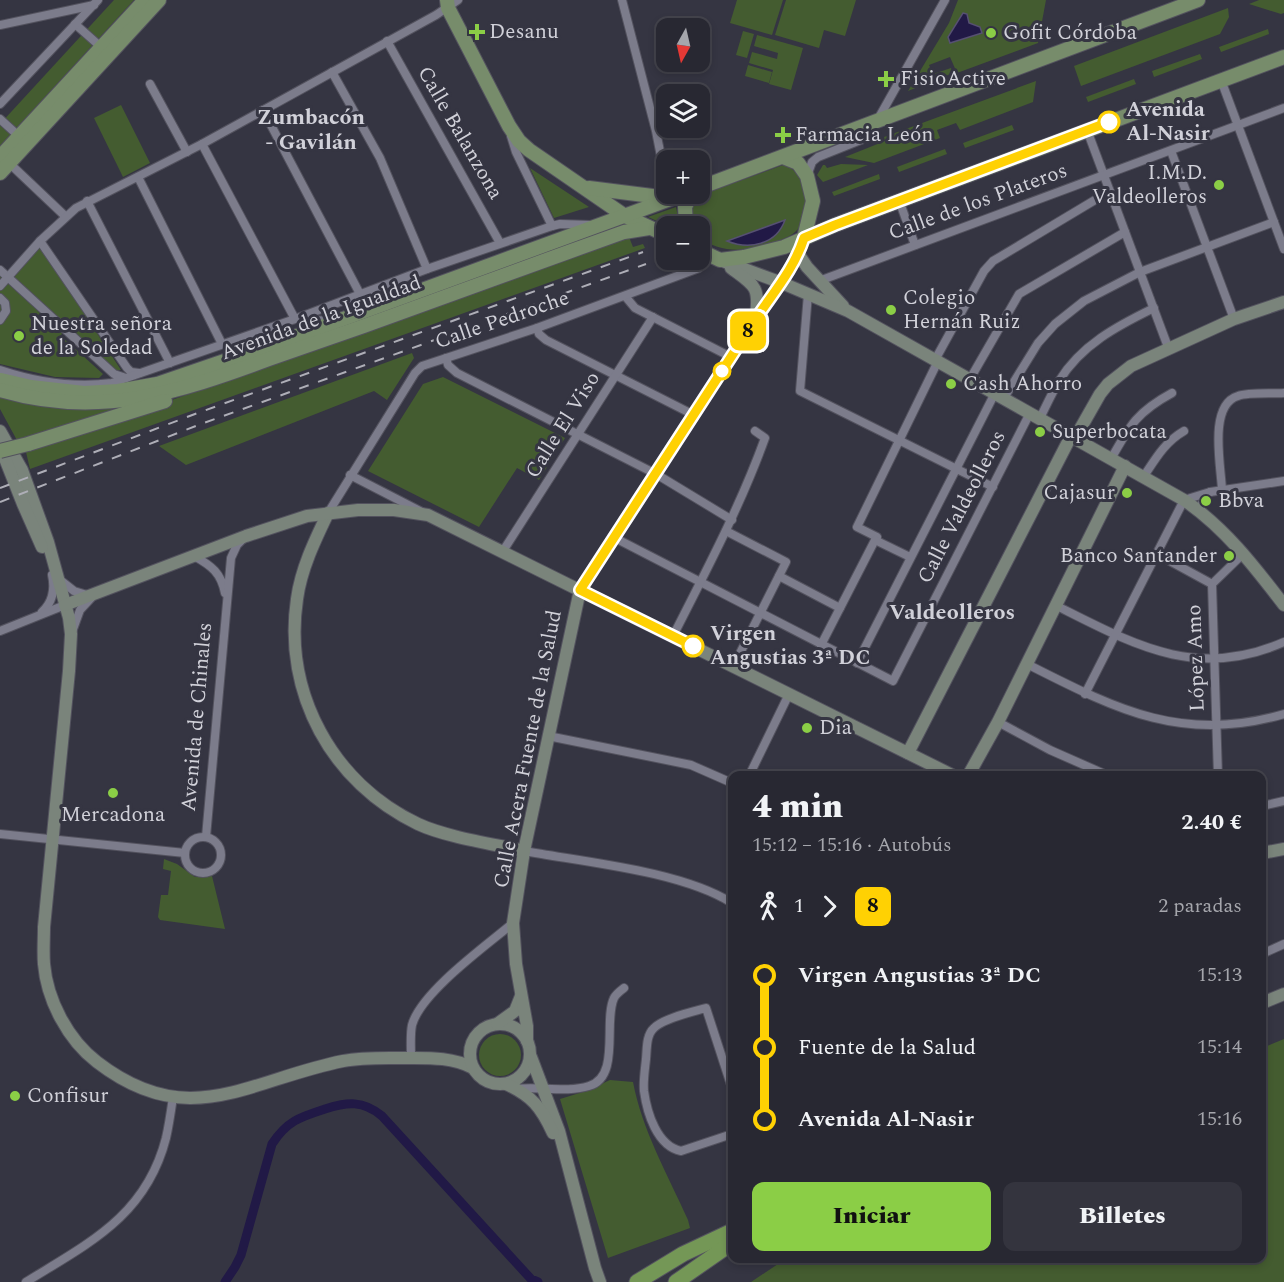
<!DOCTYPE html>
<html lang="es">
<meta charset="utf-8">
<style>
body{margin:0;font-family:Spectral,serif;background:#34343e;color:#f1f3f6;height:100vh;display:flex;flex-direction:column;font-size:22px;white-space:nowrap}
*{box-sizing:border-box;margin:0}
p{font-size:20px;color:#a5a6ac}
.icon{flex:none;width:33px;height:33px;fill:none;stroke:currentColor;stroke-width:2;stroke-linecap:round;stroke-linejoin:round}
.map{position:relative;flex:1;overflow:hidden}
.details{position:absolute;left:728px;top:771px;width:538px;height:492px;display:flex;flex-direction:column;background:#282832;border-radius:12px;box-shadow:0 3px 9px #0003,0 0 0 2px #44444d}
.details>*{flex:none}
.badge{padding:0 12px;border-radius:9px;font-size:21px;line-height:39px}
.needle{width:39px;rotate:188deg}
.tools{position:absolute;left:656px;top:18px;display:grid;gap:12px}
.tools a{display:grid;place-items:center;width:54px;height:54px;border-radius:12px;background:#282832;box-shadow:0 3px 9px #0003,0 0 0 2px #44444d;font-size:30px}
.map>.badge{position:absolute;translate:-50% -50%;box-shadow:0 0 0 3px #fff}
.legs{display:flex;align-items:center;gap:9px;height:66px;padding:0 24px;font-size:20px}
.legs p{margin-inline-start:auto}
.headline{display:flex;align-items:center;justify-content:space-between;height:102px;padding:0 24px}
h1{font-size:33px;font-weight:800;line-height:45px}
.button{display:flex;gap:12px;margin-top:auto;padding:12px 24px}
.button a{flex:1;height:69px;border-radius:12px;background:#8bce46;color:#111;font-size:24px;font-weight:800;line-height:69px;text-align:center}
.button a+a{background:#34343e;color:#f1f3f6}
ul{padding:0 24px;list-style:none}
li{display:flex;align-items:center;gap:21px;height:72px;font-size:22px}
li i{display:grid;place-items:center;width:9px;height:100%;margin:0 8px;background:currentColor}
li i::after{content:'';width:15px;height:15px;margin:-8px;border:4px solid;border-radius:50%;background:#282832}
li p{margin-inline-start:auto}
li:first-child i{background:linear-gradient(#0000 50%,currentColor 0)}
li:last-child i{background:linear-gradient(currentColor 50%,#0000 0)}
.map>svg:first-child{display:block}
.green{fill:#445c30}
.water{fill:#211946;stroke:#565072;stroke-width:1.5}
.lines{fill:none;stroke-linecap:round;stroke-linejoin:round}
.canal{stroke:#211946;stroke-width:9}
.street-casing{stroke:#53525e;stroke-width:10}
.secondary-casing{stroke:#53525e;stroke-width:14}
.primary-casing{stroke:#53525e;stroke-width:16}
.highway-casing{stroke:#53525e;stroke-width:17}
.street{stroke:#7c7c8b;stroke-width:8}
.secondary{stroke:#7a847b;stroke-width:12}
.primary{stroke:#778c6b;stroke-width:14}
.highway{stroke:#749756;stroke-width:15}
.rail{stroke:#aeaeb7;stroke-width:2;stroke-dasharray:10 10;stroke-linecap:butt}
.primary-bridge-casing{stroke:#53525e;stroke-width:16;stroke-linecap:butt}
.primary-bridge{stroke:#778c6b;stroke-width:14}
.line-1-casing{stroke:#fff;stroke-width:14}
.line-1{stroke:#ffd103;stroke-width:9}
.poi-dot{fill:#8bce46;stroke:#353542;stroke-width:2}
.stop-1-dot{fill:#fff;stroke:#ffd103;stroke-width:3}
.labels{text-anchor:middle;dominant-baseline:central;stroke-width:6;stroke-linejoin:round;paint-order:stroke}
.poi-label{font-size:21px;fill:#d1d1d9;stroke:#353542;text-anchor:start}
.stop-label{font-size:21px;font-weight:bold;fill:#d1d1d9;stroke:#353542;text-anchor:start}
.street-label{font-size:21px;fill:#d1d1d9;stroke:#353542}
.neighbourhood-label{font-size:22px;font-weight:bold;fill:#d1d1d9;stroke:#353542}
</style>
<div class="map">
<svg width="1284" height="1282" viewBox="0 0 1284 1282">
<rect width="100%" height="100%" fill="#353542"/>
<g class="green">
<path d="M 114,0 L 134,0 L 0,146 L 0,124 Z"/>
<path d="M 737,0 L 783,0 L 772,35 L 730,23 Z"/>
<path d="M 786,0 L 856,0 L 845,36 L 824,30 L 819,48 L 775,35 Z"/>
<path d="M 958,0 L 1046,0 L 1038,43 L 957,73 L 950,57 L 929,65 L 933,74 L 951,68 L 953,73 L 908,91 L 949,23 Z"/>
<path d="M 1259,0 L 1284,0 L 1284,13 L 1281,14 L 1249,4 Z"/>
<path d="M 1228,8 L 1229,17 L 1220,34 L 1081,86 L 1074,66 Z"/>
<path d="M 1268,29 L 1269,34 L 1221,52 L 1219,47 Z"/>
<path d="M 743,31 L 754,34 L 747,58 L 736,55 Z"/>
<path d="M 757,35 L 803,48 L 791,90 L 769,84 L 773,70 L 749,63 L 752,52 L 777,59 L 778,53 L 754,46 Z"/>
<path d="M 1200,54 L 1202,59 L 1154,77 L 1152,71 Z"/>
<path d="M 748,65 L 772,72 L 769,83 L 745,76 Z"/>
<path d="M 1134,79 L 1136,84 L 1088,102 L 1086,97 Z"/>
<path d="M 1036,81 L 1033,102 L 960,130 L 956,123 L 937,130 L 940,138 L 874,163 L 845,157 L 885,141 L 884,137 Z"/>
<path d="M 121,105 L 150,163 L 123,177 L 94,118 Z"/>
<path d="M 1012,125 L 1014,130 L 965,148 L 963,143 Z"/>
<path d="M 945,149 L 947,154 L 899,172 L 897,167 Z"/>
<path d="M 841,164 L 868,165 L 823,182 L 817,175 L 823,165 L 825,165 L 827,168 Z"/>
<path d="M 783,165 C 806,169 813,212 799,228 C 792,236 784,239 775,242 C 749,251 722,255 699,237 L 699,226 L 693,226 C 690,215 688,208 695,197 Z"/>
<path d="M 530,168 L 589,207 L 554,218 Z"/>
<path d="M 879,174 L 880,179 L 834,196 L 832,192 Z"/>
<path d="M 676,207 L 679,222 L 666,225 L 648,217 Z"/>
<path d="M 629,237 L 633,247 L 643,244 L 645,248 L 30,469 L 26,452 Z"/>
<path d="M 37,249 L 42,249 L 121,370 L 116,370 L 14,277 Z"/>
<path d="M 0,276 L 62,333 L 61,336 L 103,374 L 99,378 L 55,377 L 0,364 Z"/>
<path d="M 412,353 L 414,358 L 387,400 L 374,391 L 186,465 L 159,446 Z"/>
<path d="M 443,377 L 565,438 L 539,480 L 517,468 L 479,527 L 368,471 L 423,384 Z"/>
<path d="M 0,396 L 91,408 L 121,407 L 149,402 L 19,444 L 0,409 Z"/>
<path d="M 164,859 L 177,864 L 195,877 L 212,876 L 225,929 L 160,920 L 158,917 L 161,895 L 168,895 L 171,871 L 163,869 Z"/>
<circle cx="500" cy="1055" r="21"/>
<path d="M 1284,1039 L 1284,1282 L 751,1282 L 787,1258 L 1262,1258 L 1262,1048 Z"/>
<path d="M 610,1080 L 633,1082 C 642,1130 668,1175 688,1220 L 690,1228 L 608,1258 L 560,1099 L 586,1091 Z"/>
</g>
<g class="water">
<path d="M 963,13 L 967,14 L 969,23 L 980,27 L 982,33 L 950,43 L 948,37 Z"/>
<path d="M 785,220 C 776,245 749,250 727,241 Z"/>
</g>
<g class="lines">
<path class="canal" d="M 225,1282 L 235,1267 L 241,1255 L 272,1144 C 287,1121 300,1117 325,1109 C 347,1102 363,1100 382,1116 L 531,1279 L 538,1282"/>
<g class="street-casing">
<g id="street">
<path d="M 622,0 L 656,131 L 666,182"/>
<path d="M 75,24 L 101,47"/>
<path d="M 0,25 L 94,5"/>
<path d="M 387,41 L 500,243"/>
<path d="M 332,72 L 380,158 L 427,269"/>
<path d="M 1221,80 L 1284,249"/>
<path d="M 150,84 L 187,152"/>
<path d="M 0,104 L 98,0"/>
<path d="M 263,110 L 360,294"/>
<path d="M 0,119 L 22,139"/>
<path d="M 1087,130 L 1168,347"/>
<path d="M 511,136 L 516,152 L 552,226"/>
<path d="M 202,144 L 295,319"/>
<path d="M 1171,151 L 1234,319"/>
<path d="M 7,161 L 65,216"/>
<path d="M 807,176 L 812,162 L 818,157 L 868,137 L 945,0"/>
<path d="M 138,177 L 222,344"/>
<path d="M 899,200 L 915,245"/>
<path d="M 87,201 L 170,363"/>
<path d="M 40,241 L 127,368 L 131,372 L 139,373"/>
<path d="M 0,270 L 114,374 L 126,378"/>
<path d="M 819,281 L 1284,108"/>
<path d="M 0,286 L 40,241 L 76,208 L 202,144 L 436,15 L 458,0"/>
<path d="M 808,294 L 800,391 L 993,487"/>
<path d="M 625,296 L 635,308 L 731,357"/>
<path d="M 0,298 L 5,303 L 6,311 L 0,320"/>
<path d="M 298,319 L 330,321"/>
<path d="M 537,328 L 539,334 L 546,340 L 694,415"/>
<path d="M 446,358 L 448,365 L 457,373 L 656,474 L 732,520"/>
<path d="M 935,360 L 984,271 L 993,261 L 1110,191"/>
<path d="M 0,370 C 36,382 74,388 112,383 L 295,319 L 427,269 L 552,226 L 560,224 L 592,225"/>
<path d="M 970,379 L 1019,294 L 1125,232"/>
<path d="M 1004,398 L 1038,343 L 1055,324 L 1084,301 L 1140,272 L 1274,222"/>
<path d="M 1040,418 C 1046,406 1052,393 1059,381 C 1081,345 1117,326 1154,308"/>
<path d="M 1111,459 C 1130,425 1137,412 1172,393"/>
<path d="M 350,475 L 422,512"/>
<path d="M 1144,476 C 1156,458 1165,442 1184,431"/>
<path d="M 1222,490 C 1221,466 1208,405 1238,396 C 1249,392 1271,394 1284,393"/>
<path d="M 1200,511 L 1204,497 L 1210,492 L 1284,481"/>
<path d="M 328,513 L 415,373 L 422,366 L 537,328 L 699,268 L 706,253"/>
<path d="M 726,531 L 786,562 L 733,667"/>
<path d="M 615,538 L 893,681 L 1030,413"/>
<path d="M 503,551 L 653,317"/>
<path d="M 1157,554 L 1212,584"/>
<path d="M 194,556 C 212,566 221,573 225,593"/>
<path d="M 910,557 L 875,540 L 877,537 L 857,527 L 938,361"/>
<path d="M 779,576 L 840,608"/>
<path d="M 60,580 L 74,591 L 87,595"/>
<path d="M 1055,605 C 1133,644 1196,681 1284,642"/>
<path d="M 42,612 C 53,602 55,589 52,575"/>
<path d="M 0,631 L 65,605"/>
<path d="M 72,632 L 80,610 L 92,597"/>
<path d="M 673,636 C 706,571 740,507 765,438 L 755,431"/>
<path d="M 821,645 L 875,540"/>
<path d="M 857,663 L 995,393"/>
<path d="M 1027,664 C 1116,709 1182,744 1284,714"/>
<path d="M 1085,694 L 1184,500 L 1210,492"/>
<path d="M 998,722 L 1050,750 L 1109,776"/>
<path d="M 548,736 L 691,765 L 732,783"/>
<path d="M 749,776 L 789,694"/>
<path d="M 1218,776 L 1212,584 L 1244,553"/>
<path d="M 1262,806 L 1284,801"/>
<path d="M 0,834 L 185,853"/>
<path d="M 206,837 L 231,558 L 237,545 L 243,539"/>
<circle cx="203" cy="855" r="18"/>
<path d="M 524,851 C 584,862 681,871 732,903"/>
<path d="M 1262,954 L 1284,944"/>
<path d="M 411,1058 C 411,1047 410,1035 412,1025 C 421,992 487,945 513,923"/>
<path d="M 732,1088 L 706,1008 C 692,1012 664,1018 654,1028 C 646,1035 647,1049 646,1059 C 645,1069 643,1081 644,1091 C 647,1113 657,1146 681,1151 L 732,1134"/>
<path d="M 516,1089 C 540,1086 566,1093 589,1086 C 621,1077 603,1021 614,998 C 616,994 620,991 624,988"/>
<path d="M 26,1282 C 89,1243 146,1216 166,1138 C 169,1125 171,1111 173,1097"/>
</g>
</g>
<g class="secondary-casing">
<g id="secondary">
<path d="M 799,255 L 807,267 L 843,306"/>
<path d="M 720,260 L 782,283 L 848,311 L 1184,500 C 1225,528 1254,566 1284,605"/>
<path d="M 731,268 C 754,285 760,286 756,316"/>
<path d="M 0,431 L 22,470 L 48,542 L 69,618 L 71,634 L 69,671 L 44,927 C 44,939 43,952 44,964 C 47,1000 68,1040 97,1062 C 189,1133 248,1080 343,1061 C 363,1057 385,1058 406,1058 C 429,1058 452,1057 473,1068"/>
<path d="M 1075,438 L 1100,394 L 1108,384 L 1131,366 L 1234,319 L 1284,302"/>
<path d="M 0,446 L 23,504 L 42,547"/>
<path d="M 328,513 C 315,540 301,569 297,599 C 283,693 332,783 418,824 C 446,837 493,844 524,851"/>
<path d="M 65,605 L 246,536 L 307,516 L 358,510 L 394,510 L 428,515 L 954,776"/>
<path d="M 908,753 L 1071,436"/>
<path d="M 968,776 L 998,722 L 1125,466"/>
<path d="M 1262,853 L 1284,849"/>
<path d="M 1262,1003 L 1284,994"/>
<circle cx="500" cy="1054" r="30"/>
<path d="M 497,1024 L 515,1011 L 521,996"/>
<path d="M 527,1041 L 527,1026 L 516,964 L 513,923 L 524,851 L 580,590 L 755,320 C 773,293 794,269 804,238"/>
<path d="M 531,1057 L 559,1131 L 595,1268 L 600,1282"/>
<path d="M 506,1084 C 532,1096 541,1107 553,1133"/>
</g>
</g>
<g class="primary-casing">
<g id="primary">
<path d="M 447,0 L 448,8 L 509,126 L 519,141 L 529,150 L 625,216 L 666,235"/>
<path d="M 0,157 L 145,0"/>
<path d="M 783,157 L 798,163 L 807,176 L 813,201 L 804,238"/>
<path d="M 0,173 L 159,0"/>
<path d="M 589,188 L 668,198"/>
<path d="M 699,188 L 1198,0"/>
<path d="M 686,226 L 685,207 L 691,194"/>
<path d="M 699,250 L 720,260 L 744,257 L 784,247 L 835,225 L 1284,57"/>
<path d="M 1,380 L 31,387 L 84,393 L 118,391 L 157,384 L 283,341 L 684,194"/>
<path d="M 0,390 C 98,419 177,393 269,359 C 301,348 332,337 364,326 C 450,295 537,263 624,232 L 649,228"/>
<path d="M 28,444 L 165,401"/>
</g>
</g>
<g class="highway-casing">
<g id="highway">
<path d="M 637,1282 L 683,1254 L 732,1231"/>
<path d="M 676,1282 L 732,1243"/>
</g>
</g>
<use href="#street" class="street"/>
<use href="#secondary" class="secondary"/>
<use href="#primary" class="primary"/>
<use href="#highway" class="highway"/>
<g class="rail">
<path d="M 0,488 L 195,414 L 643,252"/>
<path d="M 0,502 L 201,424 L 646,264"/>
</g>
<g class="primary-bridge-casing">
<path id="primary-bridge" d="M 0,451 L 28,444"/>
</g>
<use href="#primary-bridge" class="primary-bridge"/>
</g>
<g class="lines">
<g class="line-1-casing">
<path id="line-1" d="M 693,646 L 580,590 L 755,320 C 773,293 794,269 804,238 L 835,225 L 1109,122"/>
</g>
<use href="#line-1" class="line-1"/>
</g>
<g class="poi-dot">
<path d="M474 23h6v6h6v6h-6v6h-6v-6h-6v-6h6z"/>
<circle cx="991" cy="33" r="6"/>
<path d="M883 70h6v6h6v6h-6v6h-6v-6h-6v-6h6z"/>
<path d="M780 126h6v6h6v6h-6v6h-6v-6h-6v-6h6z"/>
<circle cx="1219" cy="185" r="6"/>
<circle cx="891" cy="310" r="6"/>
<circle cx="19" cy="336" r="6"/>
<circle cx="951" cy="384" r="6"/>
<circle cx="1040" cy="432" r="6"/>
<circle cx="1127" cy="493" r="6"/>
<circle cx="1206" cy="501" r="6"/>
<circle cx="1229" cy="556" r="6"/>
<circle cx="807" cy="728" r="6"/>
<circle cx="113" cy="793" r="6"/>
<circle cx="15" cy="1096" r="6"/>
</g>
<g class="stop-1-dot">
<circle cx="1109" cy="122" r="10"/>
<circle cx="722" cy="371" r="8"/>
<circle cx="693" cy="646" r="10"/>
</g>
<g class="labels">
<g class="poi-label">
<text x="489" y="32">Desanu</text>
<text x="1003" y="33">Gofit Córdoba</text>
<text x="900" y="79">FisioActive</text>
<text x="795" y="135">Farmacia León</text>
<text x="1207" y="173" text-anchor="end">I.M.D.<tspan x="1207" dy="24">Valdeolleros</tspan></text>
<text x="903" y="298">Colegio<tspan x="903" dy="24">Hernán Ruiz</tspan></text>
<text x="31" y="324">Nuestra señora<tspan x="31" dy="24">de la Soledad</tspan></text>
<text x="963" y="384">Cash Ahorro</text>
<text x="1052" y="432">Superbocata</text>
<text x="1115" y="493" text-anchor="end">Cajasur</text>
<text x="1218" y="501">Bbva</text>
<text x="1217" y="556" text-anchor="end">Banco Santander</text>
<text x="819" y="728">Dia</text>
<text x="113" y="815" text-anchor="middle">Mercadona</text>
<text x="27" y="1096">Confisur</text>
</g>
<g class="stop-label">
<text x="1126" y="110">Avenida<tspan x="1126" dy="24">Al-Nasir</tspan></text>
<text x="710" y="634">Virgen<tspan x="710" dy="24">Angustias 3ª DC</tspan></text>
</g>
<g class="street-label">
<text transform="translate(460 133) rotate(60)">Calle Balanzona</text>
<text transform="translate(978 202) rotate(-20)">Calle de los Plateros</text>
<text transform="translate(321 318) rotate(-20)">Avenida de la Igualdad</text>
<text transform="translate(502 320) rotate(-19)">Calle Pedroche</text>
<text transform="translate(563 425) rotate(-58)">Calle El Viso</text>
<text transform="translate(962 507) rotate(-63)">Calle Valdeolleros</text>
<text transform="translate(1196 658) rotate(-92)">López Amo</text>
<text transform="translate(197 717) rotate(-85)">Avenida de Chinales</text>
<text transform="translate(528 749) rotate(-79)">Calle Acera Fuente de la Salud</text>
</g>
<g class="neighbourhood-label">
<text x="311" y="117">Zumbacón<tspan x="311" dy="25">- Gavilán</tspan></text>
<text x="952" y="612">Valdeolleros</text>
</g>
</g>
</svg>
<div class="tools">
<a><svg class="needle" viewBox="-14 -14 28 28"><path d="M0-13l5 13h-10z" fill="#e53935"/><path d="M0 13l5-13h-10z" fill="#a5a6ac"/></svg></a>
<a><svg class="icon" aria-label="layers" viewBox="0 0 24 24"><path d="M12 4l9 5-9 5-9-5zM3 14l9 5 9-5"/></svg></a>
<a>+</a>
<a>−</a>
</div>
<b class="badge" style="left:748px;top:331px;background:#ffd103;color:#111">8</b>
<section class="details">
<div class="headline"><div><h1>4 min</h1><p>15:12 – 15:16 · Autobús</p></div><b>2.40 €</b></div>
<div class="legs"><svg class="icon" aria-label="walk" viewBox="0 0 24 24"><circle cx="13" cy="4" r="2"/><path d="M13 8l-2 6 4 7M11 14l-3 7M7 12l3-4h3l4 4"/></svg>1<svg class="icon" aria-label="forward" viewBox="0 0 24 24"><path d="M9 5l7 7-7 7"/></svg><b class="badge" style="background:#ffd103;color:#111">8</b><p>2 paradas</p></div>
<ul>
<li><i style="color:#ffd103"></i><b>Virgen Angustias 3ª DC</b><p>15:13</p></li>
<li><i style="color:#ffd103"></i><span>Fuente de la Salud</span><p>15:14</p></li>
<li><i style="color:#ffd103"></i><b>Avenida Al-Nasir</b><p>15:16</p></li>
</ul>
<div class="button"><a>Iniciar</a><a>Billetes</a></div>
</section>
</div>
